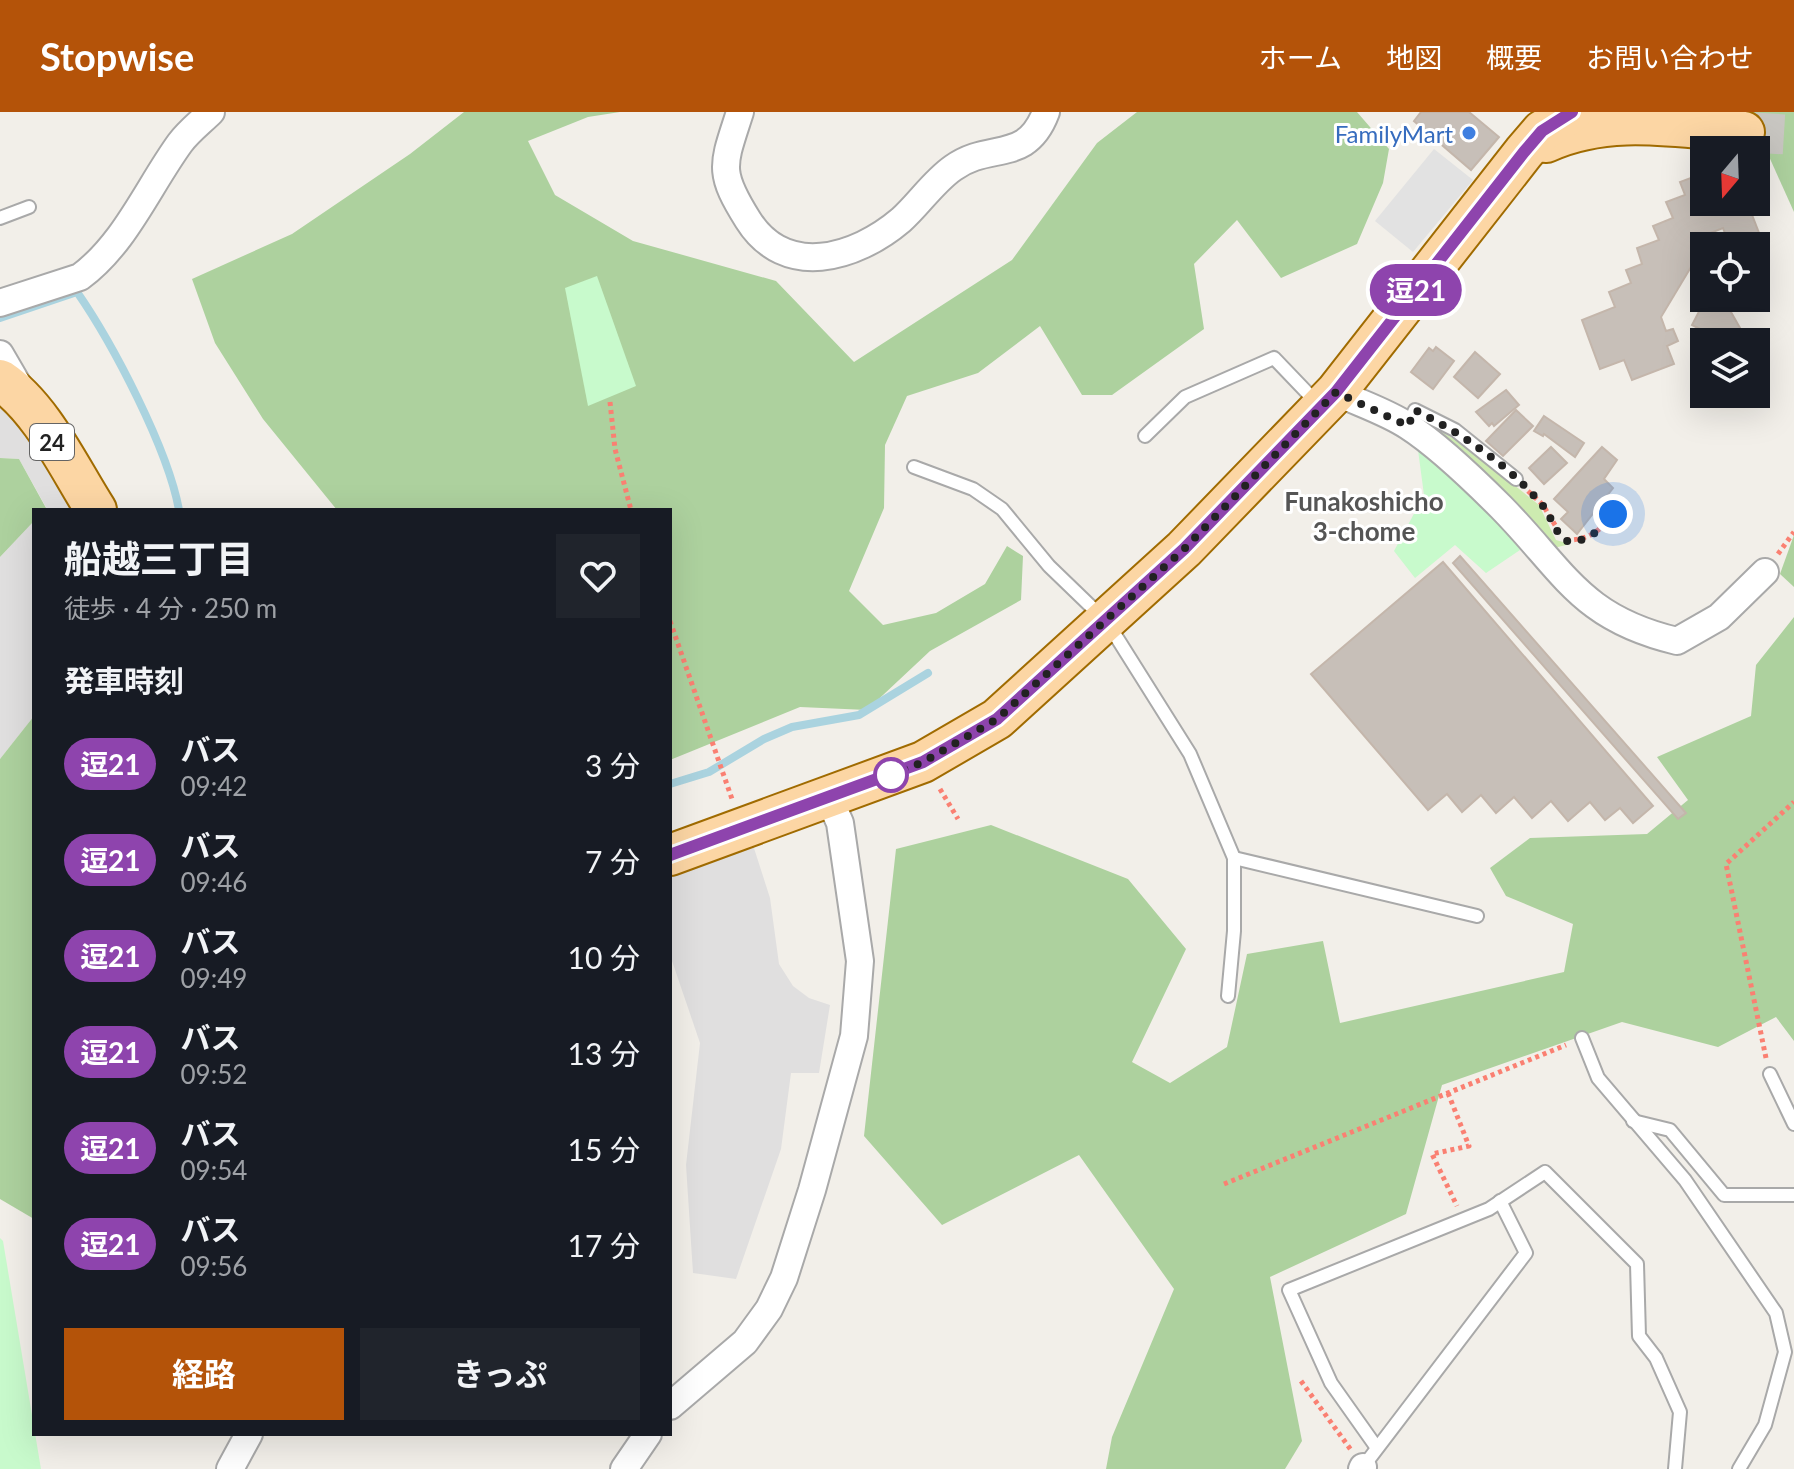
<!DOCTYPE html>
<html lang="ja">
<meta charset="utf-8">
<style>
body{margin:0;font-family:Lato,"Noto Sans JP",sans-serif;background:#20242c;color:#f1f3f6;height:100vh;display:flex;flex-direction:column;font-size:30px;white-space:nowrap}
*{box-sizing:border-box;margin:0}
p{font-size:26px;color:#9ea1a6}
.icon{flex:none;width:44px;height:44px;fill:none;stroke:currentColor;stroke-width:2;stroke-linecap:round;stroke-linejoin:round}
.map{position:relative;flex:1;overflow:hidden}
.sheet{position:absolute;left:32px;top:396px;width:640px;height:928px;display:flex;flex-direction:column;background:#171b24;border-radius:0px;box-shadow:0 8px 32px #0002}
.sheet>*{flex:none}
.badge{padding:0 16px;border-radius:26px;font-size:28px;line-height:52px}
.needle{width:52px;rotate:199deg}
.controls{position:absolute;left:1690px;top:24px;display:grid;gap:16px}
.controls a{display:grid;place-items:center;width:80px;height:80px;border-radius:0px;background:#171b24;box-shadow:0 8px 32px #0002;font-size:40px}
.you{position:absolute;width:40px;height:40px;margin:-20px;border:6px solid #fff;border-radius:50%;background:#1a73e8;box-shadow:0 0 0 12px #1a73e833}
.map>.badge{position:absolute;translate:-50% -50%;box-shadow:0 0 0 4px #fff}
h2{padding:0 32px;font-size:30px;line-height:72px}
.round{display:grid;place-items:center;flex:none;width:84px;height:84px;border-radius:0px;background:#20242c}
.head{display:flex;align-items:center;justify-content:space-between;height:136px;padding:0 32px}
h1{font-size:38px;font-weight:700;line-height:60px}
.button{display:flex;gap:16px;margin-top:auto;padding:16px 32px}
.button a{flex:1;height:92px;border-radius:0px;background:#b45309;color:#fff;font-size:32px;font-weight:700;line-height:92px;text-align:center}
.button a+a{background:#20242c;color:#f1f3f6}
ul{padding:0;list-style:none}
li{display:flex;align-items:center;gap:24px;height:96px;padding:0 32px}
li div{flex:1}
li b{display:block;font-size:30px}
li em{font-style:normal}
li .badge{min-width:88px;font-weight:700;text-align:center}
header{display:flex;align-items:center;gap:48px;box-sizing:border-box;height:112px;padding:0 40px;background:#b45309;color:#fff}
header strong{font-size:38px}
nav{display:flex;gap:44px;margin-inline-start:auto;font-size:28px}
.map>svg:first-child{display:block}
.residential{fill:#e0dfdf}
.grass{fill:#cdebb0}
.forest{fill:#add19e}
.park{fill:#c8facc}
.parking{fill:#e2e2e2}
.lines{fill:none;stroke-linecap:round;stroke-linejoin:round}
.stream{stroke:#aad3df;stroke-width:8}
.building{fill:#c7bfb8;stroke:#c4b6ab;stroke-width:2}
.primary-tunnel{stroke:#c8c6c1;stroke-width:40;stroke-dasharray:40 20;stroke-linecap:butt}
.service-casing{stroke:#a9a9a9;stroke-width:16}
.minor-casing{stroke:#a9a9a9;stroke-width:30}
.primary-casing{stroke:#a06b00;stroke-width:44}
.path{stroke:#fa8072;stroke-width:5;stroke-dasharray:4 4;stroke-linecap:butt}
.service{stroke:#fff;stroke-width:12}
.minor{stroke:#fff;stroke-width:26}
.primary{stroke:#fcd6a4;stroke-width:40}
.line-casing{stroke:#fff;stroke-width:18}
.line{stroke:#8e44ad;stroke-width:12}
.walk{stroke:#222;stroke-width:8;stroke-dasharray:0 14.4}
.shop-dot{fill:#3f7fe0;stroke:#fff;stroke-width:3}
.stop-dot{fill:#fff;stroke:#8e44ad;stroke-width:4}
.labels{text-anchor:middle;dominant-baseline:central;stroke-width:6;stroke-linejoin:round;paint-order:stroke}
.shield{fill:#fff;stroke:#646464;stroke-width:2}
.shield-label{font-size:22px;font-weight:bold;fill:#222}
.shop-label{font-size:24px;fill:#366cbe;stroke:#fff;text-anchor:end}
.neighbourhood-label{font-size:26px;font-weight:bold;fill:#555;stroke:#fff}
</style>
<header>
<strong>Stopwise</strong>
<nav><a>ホーム</a><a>地図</a><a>概要</a><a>お問い合わせ</a></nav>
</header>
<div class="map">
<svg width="1794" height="1357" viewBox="0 0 1794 1357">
<rect width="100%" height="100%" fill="#f2efe9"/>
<g class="residential">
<path d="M 0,287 L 15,302 L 77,398 L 44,398 L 46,395 L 19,347 L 0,346 Z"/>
<path d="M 34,409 L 34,604 L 0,647 L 0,445 Z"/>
<path d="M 752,730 L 770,786 L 779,852 L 793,874 L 809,886 L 830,893 L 819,961 L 791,961 L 781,1037 L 736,1167 L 693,1161 L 686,1053 L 700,931 L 670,843 L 670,757 Z"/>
</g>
<path class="grass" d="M 1415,306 L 1462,331 L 1539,393 L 1556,428 L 1570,432 L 1550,437 Z"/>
<g class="forest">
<path d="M 464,0 L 620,0 L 588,5 L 528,29 L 555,83 L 633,129 L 776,169 L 854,250 L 1012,148 L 1097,31 L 1137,0 L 1357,0 L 1389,37 L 1383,71 L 1357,132 L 1281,166 L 1237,108 L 1194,152 L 1204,217 L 1112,283 L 1082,283 L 1040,214 L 978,261 L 907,284 L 885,333 L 884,396 L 849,479 L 883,513 L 936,501 L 985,472 L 1007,434 L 1023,444 L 1021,488 L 930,539 L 867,598 L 800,595 L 670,648 L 670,398 L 337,398 L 263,307 L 215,231 L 192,167 L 292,122 L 410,42 Z"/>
<path d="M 1749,0 L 1794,0 L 1794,100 Z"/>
<path d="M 0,346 L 19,347 L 46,396 L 34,398 L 34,409 L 0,445 Z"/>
<path d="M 1794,423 L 1794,475 L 1780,462 Z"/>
<path d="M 1794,505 L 1794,929 L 1776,905 L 1718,935 L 1622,910 L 1442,973 L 1406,1102 L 1270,1165 L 1302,1329 L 1285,1357 L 1106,1357 L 1112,1325 L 1174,1177 L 1079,1043 L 942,1113 L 864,1024 L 896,737 L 991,713 L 1128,767 L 1186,837 L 1132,950 L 1170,971 L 1227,935 L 1247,842 L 1323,829 L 1340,911 L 1564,860 L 1573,812 L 1506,784 L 1490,756 L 1530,726 L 1647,722 L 1688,688 L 1657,645 L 1751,604 L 1756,553 Z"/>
<path d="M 34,604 L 34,1107 L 0,1087 L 0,647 Z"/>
</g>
<g class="park">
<path d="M 597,164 L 636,274 L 588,294 L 565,176 Z"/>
<path d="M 1418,338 L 1498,406 L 1520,438 L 1486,461 L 1455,433 L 1415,466 L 1394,439 L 1424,383 Z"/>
<path d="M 0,1126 L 3,1129 L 41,1357 L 0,1357 Z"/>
</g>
<path class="parking" d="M 1434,37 L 1473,68 L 1413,140 L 1375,109 Z"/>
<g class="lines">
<g class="stream">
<path d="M 0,206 L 77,180 C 113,232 168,337 179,398"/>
<path d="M 670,672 L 709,660 L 764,627 L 792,615 L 859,603 L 928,561"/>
</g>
</g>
<g class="building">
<path d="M 1421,0 L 1469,0 L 1499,25 L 1471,58 L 1414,9 Z"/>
<path d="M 1696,64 L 1699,74 L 1704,73 L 1704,90 L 1747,90 L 1759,121 L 1729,132 L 1723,116 L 1700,125 L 1703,135 L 1661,205 L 1666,219 L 1673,217 L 1678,229 L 1667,234 L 1674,252 L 1632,268 L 1624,248 L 1600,257 L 1582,208 L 1615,195 L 1609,180 L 1631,171 L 1626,158 L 1642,152 L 1637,136 L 1659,128 L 1653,114 L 1673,106 L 1666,90 L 1685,83 L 1680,70 Z"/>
<path d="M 1706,186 L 1723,186 L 1748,230 L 1705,230 L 1710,222 L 1692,213 Z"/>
<path d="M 1436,235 L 1454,249 L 1433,277 L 1411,260 L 1429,236 L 1433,239 Z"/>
<path d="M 1475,240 L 1500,262 L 1478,286 L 1454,265 Z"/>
<path d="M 1756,244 L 1764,257 L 1756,272 Z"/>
<path d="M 1506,278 L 1519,293 L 1494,314 L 1492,311 L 1489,314 L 1476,300 Z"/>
<path d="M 1516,298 L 1533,314 L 1503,344 L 1486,329 Z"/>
<path d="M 1544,304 L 1584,331 L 1575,345 L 1544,322 L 1543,324 L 1534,319 Z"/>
<path d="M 1551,335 L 1567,351 L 1544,372 L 1529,356 Z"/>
<path d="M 1602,335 L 1617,348 L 1604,367 L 1613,376 L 1577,422 L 1561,407 L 1568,400 L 1554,387 Z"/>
<path d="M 1460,444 L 1686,701 L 1678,707 L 1453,451 Z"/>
<path d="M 1443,450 L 1653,694 L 1633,711 L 1620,696 L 1605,708 L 1590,690 L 1568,709 L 1551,689 L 1532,706 L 1514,685 L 1496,701 L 1481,683 L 1462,700 L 1447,682 L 1428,698 L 1311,562 Z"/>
</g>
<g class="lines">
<path class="primary-tunnel" d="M 1744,20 L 1794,23"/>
<g class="service-casing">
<g id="service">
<path d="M 0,106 L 29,95"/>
<path d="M 1408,314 L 1415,298 L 1455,318 L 1516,367"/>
<path d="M 1145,324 L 1185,285 L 1274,246 L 1319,293"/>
<path d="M 914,355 L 973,377 L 1002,397 L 1049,454 L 1107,510 L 1190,642 L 1234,746 L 1234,819 L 1228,884"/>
<path d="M 1234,746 L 1477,804"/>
<path d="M 1582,926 L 1598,966 L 1685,1068 L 1776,1201 L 1785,1240 L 1765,1313 L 1739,1357"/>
<path d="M 1770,962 L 1794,1012"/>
<path d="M 1633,1009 L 1670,1018 L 1724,1083 L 1794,1083"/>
<path d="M 1377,1336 L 1331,1271 L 1289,1178 L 1489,1097 L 1545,1060 L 1637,1152 L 1639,1224 L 1656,1246 L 1680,1300 L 1675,1357"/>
<path d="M 1363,1355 L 1526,1141 L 1500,1089"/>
</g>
</g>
<g class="minor-casing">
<g id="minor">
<path d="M 740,0 C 723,53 717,59 748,108 C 785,167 855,147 901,108 C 919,92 933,70 953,56 C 990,29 1026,53 1046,0"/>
<path d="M 0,191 L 80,165 C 125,132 148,75 180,31 C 189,19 201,10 211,0"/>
<path d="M 0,242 L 21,278"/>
<path d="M 1336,280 C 1359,291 1387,300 1408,314 C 1436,332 1477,371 1501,395 C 1565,460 1580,506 1677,529 L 1719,505 L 1765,460"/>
<path d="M 670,1294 L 745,1230 L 769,1197 L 784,1166 L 812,1078 L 854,924 L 860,849 L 840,711 L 829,686"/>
<path d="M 230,1357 L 249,1322"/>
<path d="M 624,1357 L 648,1322"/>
<path d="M 1362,1357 L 1363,1355"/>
</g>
</g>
<g class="primary-casing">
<g id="primary">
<path d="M 1546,30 C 1609,1 1677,15 1744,20"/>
<path d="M 0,268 C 42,296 69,356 96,398"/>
<path d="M 670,743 L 923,650 L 997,607 L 1184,437 L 1336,280 L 1524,40 L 1542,19 L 1572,0"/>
</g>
</g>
<g class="path">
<path d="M 610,290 L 615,337 L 631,398"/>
<path d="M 1528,379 L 1543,393 L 1558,418"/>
<path d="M 1566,428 C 1595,429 1608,410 1624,388"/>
<path d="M 1778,442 L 1794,420"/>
<path d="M 670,509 L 732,687"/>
<path d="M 940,677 L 958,707"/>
<path d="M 1766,946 L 1726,752 L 1794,690"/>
<path d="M 1448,981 L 1469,1034 L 1432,1042 L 1457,1094"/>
<path d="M 1224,1072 L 1566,933"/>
<path d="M 1301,1269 L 1351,1338"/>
</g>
<use href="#service" class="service"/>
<use href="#minor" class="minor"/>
<use href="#primary" class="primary"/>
</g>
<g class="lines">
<g class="line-casing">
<path id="line" d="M 670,743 L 923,650 L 997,607 L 1184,437 L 1336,280 L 1524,40 L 1542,19 L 1572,0"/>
</g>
<use href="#line" class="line"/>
<path class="walk" d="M 891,663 L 923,650 L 997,607 L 1184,437 L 1336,280 L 1408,314 L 1415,298 C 1462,322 1508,352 1543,394 C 1550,402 1558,427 1567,429 C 1586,432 1603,416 1613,402"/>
</g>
<circle class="shop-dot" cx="1469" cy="21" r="8"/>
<circle class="stop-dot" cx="891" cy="663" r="16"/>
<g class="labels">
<rect class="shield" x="30" y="312" width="44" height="36" rx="6"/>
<g class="shield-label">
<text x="52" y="330">24</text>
</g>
<g class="shop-label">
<text x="1453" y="21">FamilyMart</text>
</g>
<g class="neighbourhood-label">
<text x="1364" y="389">Funakoshicho<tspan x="1364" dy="30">3-chome</tspan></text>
</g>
</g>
</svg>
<div class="controls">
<a><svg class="needle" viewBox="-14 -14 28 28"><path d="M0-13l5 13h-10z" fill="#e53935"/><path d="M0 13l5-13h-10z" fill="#9ea1a6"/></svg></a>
<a><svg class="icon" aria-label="locate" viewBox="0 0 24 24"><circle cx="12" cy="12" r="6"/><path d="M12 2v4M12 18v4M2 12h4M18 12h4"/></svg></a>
<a><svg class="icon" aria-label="layers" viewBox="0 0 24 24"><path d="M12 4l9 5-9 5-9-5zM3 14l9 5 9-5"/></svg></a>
</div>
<div class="you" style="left:1613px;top:402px"></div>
<b class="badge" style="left:1416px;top:178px;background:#8e44ad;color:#fff">逗21</b>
<section class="sheet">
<div class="head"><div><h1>船越三丁目</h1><p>徒歩 · 4 分 · 250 m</p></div><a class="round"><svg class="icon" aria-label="heart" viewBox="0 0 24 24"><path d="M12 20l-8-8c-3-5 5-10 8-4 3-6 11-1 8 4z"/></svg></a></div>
<h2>発車時刻</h2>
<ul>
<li><span class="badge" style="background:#8e44ad;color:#fff">逗21</span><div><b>バス</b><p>09:42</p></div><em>3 分</em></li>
<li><span class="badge" style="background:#8e44ad;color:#fff">逗21</span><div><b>バス</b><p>09:46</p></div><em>7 分</em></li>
<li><span class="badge" style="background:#8e44ad;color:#fff">逗21</span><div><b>バス</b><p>09:49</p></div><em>10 分</em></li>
<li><span class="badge" style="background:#8e44ad;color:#fff">逗21</span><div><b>バス</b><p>09:52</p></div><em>13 分</em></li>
<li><span class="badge" style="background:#8e44ad;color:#fff">逗21</span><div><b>バス</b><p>09:54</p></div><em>15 分</em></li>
<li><span class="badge" style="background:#8e44ad;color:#fff">逗21</span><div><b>バス</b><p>09:56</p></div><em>17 分</em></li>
</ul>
<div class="button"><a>経路</a><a>きっぷ</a></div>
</section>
</div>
